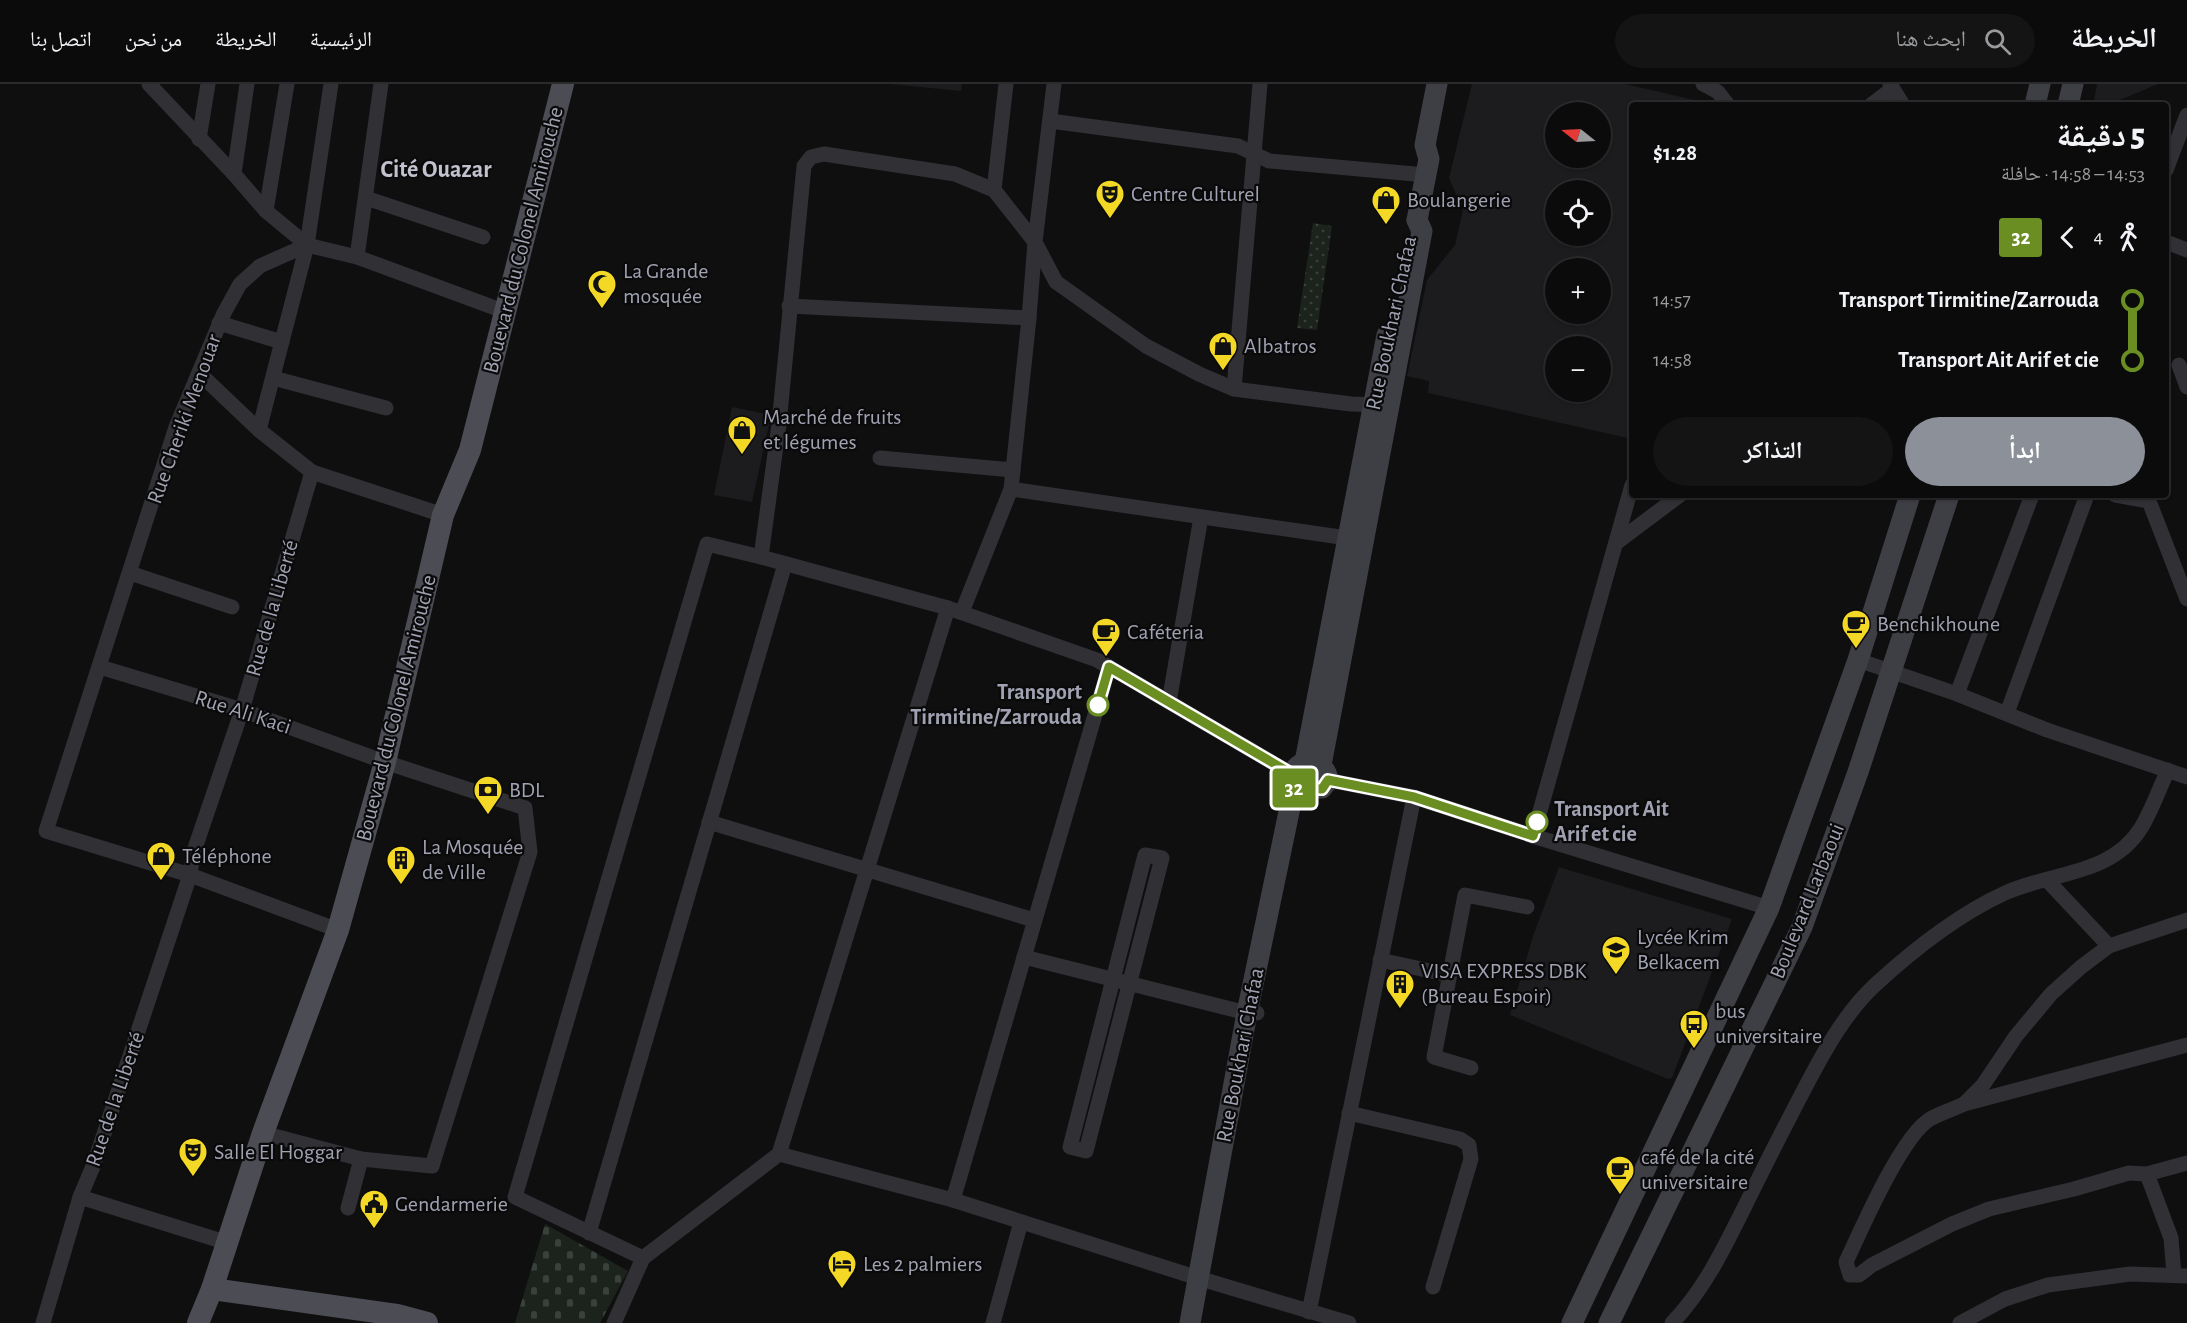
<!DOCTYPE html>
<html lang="ar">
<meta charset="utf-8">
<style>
body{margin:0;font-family:"Alegreya Sans","Noto Naskh Arabic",sans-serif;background:#141415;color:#f1f3f6;direction:rtl;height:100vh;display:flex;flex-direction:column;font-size:22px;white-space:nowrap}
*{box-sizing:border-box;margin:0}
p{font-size:20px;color:#9a9b9d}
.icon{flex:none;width:33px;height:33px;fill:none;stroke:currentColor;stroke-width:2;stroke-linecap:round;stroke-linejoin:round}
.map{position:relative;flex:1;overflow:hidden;direction:ltr}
.panel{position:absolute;left:1629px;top:18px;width:540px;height:396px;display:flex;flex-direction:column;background:#0b0b0c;border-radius:6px;box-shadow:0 2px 4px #0004,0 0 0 2px #2b2b2d;direction:rtl}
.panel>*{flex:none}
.badge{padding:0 12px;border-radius:4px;font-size:21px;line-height:39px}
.needle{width:39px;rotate:288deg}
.tools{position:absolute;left:1545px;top:18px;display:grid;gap:12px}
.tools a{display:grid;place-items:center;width:66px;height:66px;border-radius:50%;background:#0b0b0c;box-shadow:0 2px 4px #0004,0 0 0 2px #2b2b2d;font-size:30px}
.map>.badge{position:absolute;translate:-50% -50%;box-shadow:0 0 0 3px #fff}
.legs{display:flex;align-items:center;gap:9px;height:66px;padding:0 24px;font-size:20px}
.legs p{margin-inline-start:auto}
.summary{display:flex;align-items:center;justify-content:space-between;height:102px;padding:0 24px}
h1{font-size:33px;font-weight:800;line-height:45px}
.cta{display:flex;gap:12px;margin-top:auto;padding:12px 24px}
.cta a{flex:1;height:69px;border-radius:36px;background:#8c9099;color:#fff;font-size:24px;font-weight:800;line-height:69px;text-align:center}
.cta a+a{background:#141415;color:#f1f3f6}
ul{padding:0 24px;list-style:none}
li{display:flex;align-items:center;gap:21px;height:60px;font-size:22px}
li i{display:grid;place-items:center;width:9px;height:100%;margin:0 8px;background:currentColor}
li i::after{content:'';width:15px;height:15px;margin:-8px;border:4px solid;border-radius:50%;background:#0b0b0c}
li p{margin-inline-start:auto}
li:first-child i{background:linear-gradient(#0000 50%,currentColor 0)}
li:last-child i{background:linear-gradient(currentColor 50%,#0000 0)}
header{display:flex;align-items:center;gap:36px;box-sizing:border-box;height:84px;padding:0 30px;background:#0b0b0c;border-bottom:2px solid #2b2b2d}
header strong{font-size:28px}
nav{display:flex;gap:33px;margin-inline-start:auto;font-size:21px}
.search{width:420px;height:54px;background:#141415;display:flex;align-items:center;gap:15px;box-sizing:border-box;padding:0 21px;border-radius:33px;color:#9a9b9d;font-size:22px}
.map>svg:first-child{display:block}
.built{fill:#1c1b1d;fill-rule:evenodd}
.grass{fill:url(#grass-dots)}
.cemetery{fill:url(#cemetery-stones)}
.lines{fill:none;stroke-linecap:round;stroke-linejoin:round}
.street{stroke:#303035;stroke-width:15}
.secondary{stroke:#3e3e45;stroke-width:21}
.primary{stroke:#4c4c54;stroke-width:22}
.line-1-casing{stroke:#fff;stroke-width:14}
.line-1{stroke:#6b8e23;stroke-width:9}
.stop-1-dot{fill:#fff;stroke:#6b8e23;stroke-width:3}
.labels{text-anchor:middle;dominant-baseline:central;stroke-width:4.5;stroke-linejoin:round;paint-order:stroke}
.poi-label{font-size:22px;fill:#a0a2b2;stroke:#0a0a0b;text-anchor:start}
.street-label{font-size:22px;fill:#a0a2b2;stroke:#0a0a0b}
.stop-label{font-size:22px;font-weight:bold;fill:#a0a2b2;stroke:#0a0a0b;text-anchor:end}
.neighbourhood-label{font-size:24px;font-weight:bold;fill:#c1c2ce;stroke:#0a0a0b}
</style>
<header>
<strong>الخريطة</strong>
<div class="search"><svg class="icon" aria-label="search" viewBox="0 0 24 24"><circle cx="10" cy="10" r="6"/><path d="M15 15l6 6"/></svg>ابحث هنا</div>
<nav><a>الرئيسية</a><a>الخريطة</a><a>من نحن</a><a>اتصل بنا</a></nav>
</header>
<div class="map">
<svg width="2187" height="1239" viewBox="0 0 2187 1239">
<defs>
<pattern id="grass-dots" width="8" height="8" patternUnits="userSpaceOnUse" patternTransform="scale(1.5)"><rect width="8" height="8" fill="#1c231d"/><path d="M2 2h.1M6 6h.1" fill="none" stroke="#3a403b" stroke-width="1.8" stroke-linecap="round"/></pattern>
<pattern id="cemetery-stones" width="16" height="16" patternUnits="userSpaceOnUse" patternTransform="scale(1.5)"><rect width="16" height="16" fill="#1c231d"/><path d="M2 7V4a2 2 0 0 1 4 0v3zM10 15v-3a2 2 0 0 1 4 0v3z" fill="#3a403b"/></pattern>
</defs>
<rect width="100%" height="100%" fill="#0f0f10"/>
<g class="built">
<path d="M 890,0 L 962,0 L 961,7 Z"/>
<path d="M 1472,0 L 1625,0 L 1716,21 L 1632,21 L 1632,355 L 1428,309 L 1429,297 L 1407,292 L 1427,196 L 1455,161 L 1463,126 L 1449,94 ZM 1556,28 L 1600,28 L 1600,74 L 1556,74 ZM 1556,106 L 1600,106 L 1600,152 L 1556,152 ZM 1600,184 L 1600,230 L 1556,230 L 1556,184 ZM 1556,262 L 1600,262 L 1600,308 L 1556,308 Z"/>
<path d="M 2097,0 L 2158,0 L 2108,21 L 2093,21 Z"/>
<path d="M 732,323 L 771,331 L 752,418 L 714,411 Z"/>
<path d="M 1559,783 L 1732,835 L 1672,994 L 1668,995 L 1510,931 L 1533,852 Z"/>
</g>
<path class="grass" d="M 1313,139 L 1332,142 L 1317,246 L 1297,244 Z"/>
<path class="cemetery" d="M 545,1140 L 628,1187 L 600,1239 L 515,1239 Z"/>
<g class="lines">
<g class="street">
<path d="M 149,0 L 234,90 L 266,127 L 307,161"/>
<path d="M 1054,0 L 1035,158 L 1056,198 L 1146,262 L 1199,290 L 1234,305 L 1351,320 L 1381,321"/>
<path d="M 1703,0 L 1718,8 L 1728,21"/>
<path d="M 1890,0 L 1903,21"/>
<path d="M 1871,21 L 1892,5"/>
<path d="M 1050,37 L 1238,62 L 1269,77 L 1426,91"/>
<path d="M 199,55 L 208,0"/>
<path d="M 2166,86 L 2187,31"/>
<path d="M 234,90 L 247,0"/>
<path d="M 994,106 L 1006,0"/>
<path d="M 366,114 L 483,153"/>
<path d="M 266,127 L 287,0"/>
<path d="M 2166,158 L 2187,166"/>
<path d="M 357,173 L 381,0"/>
<path d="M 789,222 L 1029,234"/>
<path d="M 219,239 L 282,258"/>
<path d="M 2179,281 L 2187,303"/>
<path d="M 199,289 L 259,346 L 312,388"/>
<path d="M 273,294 L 386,324"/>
<path d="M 1234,305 L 1260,0"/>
<path d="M 259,346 L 307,161 L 331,0"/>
<path d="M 880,374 L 1013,386"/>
<path d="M 1011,405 L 1347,454"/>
<path d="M 2115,411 L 2149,417 L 2187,515"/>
<path d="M 443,431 L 312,388 L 242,626 L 193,770 L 190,791 L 46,747 L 176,343 L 224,229 L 240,200 L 260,182 L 307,161 L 357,173 L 506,228"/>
<path d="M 1616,459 L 1680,411"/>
<path d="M 761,473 L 779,340 L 804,82 L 811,73 L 824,70 L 955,90 L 994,106 L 1035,158 L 1029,234 L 1011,405 L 962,528"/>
<path d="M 130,489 L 232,523"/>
<path d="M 948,524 L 779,1070 L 953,1116 L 1109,583"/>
<path d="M 1858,576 L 1957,610 L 2047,646 L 2187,693"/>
<path d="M 100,583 L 242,626 L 385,678 L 525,724 L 530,768 L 432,1082 L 361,1075"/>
<path d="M 1957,610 L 2032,411"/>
<path d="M 1169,618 L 1201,433"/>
<path d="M 2007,629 L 2087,411"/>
<path d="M 1328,696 L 1414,713 L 1533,752 L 1769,824"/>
<path d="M 709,738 L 1034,836"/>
<path d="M 1533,752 L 1632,401"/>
<path d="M 1145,771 L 1162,774 L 1086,1067 L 1070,1063 Z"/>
<path d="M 2047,796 L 2109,862"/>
<path d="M 1024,873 L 1247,929 L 1257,929"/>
<path d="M 1380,876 L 1449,891"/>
<path d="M 2187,961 L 1964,1020 C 1954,1025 1941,1029 1930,1035 C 1901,1053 1862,1144 1846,1178 L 1850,1191 L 1859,1191 L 1872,1181 L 1952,1140 L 1989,1125 L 2074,1105 L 2129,1089 L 2147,1090 L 2187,1079"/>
<path d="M 1471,984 L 1434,973 L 1465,811 L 1527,823"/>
<path d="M 1964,1020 L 1983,1001 L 2016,952 L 2051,910 L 2081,883 L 2109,862 L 2187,836"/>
<path d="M 1349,1029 L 1460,1055 L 1469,1061 L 1471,1075 L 1433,1203"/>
<path d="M 263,1049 L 361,1075 L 348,1124"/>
<path d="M 2147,1090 L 2171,1154 L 2174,1191"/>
<path d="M 80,1113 L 228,1159"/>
<path d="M 953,1116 L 1198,1194 L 1349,1239"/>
<path d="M 589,1149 L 785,480"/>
<path d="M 643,1174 L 515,1113 L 707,460 L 761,473 L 948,524 L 1097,576 L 1292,690"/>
<path d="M 1309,1228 L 1414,713"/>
<path d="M 43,1239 L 80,1113 L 94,1080 L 190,791 L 338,846"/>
<path d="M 614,1239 L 643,1174 L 779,1070"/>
<path d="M 993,1239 L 1021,1138"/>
<path d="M 1672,1239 C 1705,1205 1725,1162 1746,1120 C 1766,1079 1787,1038 1808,998 C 1826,964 1846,928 1875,901 C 1913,866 1957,831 2005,809 C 2051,788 2111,792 2141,744 C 2152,726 2159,705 2168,686"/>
<path d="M 1960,1239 L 2005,1215 L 2048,1201 L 2130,1190 L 2187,1192"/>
</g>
<g class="secondary">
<path d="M 2035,21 L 2040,0"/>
<path d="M 2068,21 L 2073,0"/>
<path d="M 1417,136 L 1429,75 L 1425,61 L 1437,0"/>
<path d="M 1305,678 L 1387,251"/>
<path d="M 1321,681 L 1422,147 L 1417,136"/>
<path d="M 1190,1239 L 1247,929 L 1294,704 C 1293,689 1291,685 1305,678 C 1318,680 1326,682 1328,696 L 1322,704 L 1294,704"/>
<path d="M 1572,1239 L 1769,824 L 1858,576 L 1910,411"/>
<path d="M 1609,1239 L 1802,843 L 1858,688 L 1949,411"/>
</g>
<g class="primary">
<path d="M 212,1205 L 397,1231 L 427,1239"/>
<path d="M 198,1239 L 212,1205 L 263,1049 L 338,846 L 385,678 L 443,431 L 470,366 L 563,0"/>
</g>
</g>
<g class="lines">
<g class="line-1-casing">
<path id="line-1" d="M 1098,621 L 1109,583 L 1292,690 L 1294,704 L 1322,705 L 1328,696 L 1414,713 L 1533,752 L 1537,738"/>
</g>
<use href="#line-1" class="line-1"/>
</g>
<defs>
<g id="theatre-pin" transform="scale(1.5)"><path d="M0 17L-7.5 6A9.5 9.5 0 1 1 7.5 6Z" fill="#f3d825" stroke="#0a0a0b"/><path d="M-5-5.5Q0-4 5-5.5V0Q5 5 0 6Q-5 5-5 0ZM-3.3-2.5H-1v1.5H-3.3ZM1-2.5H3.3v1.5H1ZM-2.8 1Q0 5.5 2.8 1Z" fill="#111"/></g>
<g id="shop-pin" transform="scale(1.5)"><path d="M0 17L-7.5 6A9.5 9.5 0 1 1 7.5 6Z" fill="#f3d825" stroke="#0a0a0b"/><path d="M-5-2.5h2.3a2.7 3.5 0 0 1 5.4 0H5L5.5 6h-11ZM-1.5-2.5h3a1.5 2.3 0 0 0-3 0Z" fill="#111"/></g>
<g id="mosque-pin" transform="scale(1.5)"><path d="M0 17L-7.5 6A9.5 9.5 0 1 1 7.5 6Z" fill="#f3d825" stroke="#0a0a0b"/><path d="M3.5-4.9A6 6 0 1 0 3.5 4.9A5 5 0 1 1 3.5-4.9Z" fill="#111"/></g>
<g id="cafe-pin" transform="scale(1.5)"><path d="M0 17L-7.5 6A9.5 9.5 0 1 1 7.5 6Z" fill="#f3d825" stroke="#0a0a0b"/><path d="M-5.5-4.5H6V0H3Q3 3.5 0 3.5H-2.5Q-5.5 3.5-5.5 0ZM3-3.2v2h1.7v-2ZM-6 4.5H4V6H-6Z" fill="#111"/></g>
<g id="bank-pin" transform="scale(1.5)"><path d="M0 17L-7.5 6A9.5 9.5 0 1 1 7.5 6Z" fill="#f3d825" stroke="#0a0a0b"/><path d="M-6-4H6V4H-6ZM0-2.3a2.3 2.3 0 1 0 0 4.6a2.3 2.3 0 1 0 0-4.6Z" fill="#111"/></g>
<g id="building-pin" transform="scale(1.5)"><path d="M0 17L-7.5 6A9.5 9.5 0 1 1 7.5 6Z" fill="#f3d825" stroke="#0a0a0b"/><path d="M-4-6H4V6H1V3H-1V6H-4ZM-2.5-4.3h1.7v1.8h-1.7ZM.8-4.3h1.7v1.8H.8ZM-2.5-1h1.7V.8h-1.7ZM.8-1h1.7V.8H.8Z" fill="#111"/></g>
<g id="school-pin" transform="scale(1.5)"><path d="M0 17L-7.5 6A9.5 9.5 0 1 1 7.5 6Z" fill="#f3d825" stroke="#0a0a0b"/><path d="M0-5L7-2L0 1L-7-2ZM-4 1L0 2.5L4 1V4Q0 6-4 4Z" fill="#111"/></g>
<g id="bus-pin" transform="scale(1.5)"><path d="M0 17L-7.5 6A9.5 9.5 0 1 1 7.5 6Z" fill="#f3d825" stroke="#0a0a0b"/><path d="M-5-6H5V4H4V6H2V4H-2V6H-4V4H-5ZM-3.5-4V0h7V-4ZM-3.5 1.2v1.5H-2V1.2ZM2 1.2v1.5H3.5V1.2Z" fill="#111"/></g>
<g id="civic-pin" transform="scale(1.5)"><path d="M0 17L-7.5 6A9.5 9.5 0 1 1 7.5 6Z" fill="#f3d825" stroke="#0a0a0b"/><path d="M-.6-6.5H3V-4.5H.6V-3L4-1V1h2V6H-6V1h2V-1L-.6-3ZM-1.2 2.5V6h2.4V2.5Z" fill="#111"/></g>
<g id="hotel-pin" transform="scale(1.5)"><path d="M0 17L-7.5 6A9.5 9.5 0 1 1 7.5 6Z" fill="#f3d825" stroke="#0a0a0b"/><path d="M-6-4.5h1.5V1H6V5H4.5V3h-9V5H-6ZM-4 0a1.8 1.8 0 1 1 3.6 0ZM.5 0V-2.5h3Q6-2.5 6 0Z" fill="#111"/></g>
</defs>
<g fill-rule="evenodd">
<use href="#theatre-pin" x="1110" y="110"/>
<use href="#shop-pin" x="1386" y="116"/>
<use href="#mosque-pin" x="602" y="200"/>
<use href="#shop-pin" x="1223" y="262"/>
<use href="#shop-pin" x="742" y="346"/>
<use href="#cafe-pin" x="1856" y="540"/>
<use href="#cafe-pin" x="1106" y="548"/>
<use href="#bank-pin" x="488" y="706"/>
<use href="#shop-pin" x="161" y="772"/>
<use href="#building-pin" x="401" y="776"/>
<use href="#school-pin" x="1616" y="866"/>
<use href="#building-pin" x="1400" y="900"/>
<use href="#bus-pin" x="1694" y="940"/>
<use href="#theatre-pin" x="193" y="1068"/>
<use href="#cafe-pin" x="1620" y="1086"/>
<use href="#civic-pin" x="374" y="1120"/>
<use href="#hotel-pin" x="842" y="1180"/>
</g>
<g class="stop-1-dot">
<circle cx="1098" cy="621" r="10"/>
<circle cx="1537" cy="738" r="10"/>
</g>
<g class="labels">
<g class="poi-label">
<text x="1131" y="110">Centre Culturel</text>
<text x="1407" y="116">Boulangerie</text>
<text x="623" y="187">La Grande<tspan x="623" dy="25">mosquée</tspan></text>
<text x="1244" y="262">Albatros</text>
<text x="763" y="333">Marché de fruits<tspan x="763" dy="25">et légumes</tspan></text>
<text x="1877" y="540">Benchikhoune</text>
<text x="1127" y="548">Caféteria</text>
<text x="509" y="706">BDL</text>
<text x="422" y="763">La Mosquée<tspan x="422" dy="25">de Ville</tspan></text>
<text x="182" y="772">Téléphone</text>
<text x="1637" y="853">Lycée Krim<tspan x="1637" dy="25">Belkacem</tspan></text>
<text x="1421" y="887">VISA EXPRESS DBK<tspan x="1421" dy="25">(Bureau Espoir)</tspan></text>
<text x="1715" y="927">bus<tspan x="1715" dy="25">universitaire</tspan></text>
<text x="214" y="1068">Salle El Hoggar</text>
<text x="1641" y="1073">café de la cité<tspan x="1641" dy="25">universitaire</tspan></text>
<text x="395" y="1120">Gendarmerie</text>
<text x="863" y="1180">Les 2 palmiers</text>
</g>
<g class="street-label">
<text transform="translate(523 156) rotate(-76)">Bouevard du Colonel Amirouche</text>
<text transform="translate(1391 239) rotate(-78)">Rue Boukhari Chafaa</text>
<text transform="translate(184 335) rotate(-70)">Rue Cheriki Menouar</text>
<text transform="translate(272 524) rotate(-74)">Rue de la Liberté</text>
<text transform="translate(396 624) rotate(-76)">Bouevard du Colonel Amirouche</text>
<text transform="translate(243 628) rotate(18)">Rue Ali Kaci</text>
<text transform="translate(1807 817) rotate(-68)">Boulevard Larbaoui</text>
<text transform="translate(1240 971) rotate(-79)">Rue Boukhari Chafaa</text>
<text transform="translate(115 1015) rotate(-71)">Rue de la Liberté</text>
</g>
<g class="stop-label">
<text x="1082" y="608">Transport<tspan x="1082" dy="25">Tirmitine/Zarrouda</tspan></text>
<text x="1554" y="725" text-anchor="start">Transport Ait<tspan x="1554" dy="25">Arif et cie</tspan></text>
</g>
<g class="neighbourhood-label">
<text x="436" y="86">Cité Ouazar</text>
</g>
</g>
</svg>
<div class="tools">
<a><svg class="needle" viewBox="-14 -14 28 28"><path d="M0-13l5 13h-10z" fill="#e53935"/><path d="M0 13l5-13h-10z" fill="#9a9b9d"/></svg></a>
<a><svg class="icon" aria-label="locate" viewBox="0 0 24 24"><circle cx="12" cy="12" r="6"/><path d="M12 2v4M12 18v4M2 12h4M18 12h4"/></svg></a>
<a>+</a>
<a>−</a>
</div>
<b class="badge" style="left:1294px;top:704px;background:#6b8e23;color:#fff">32</b>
<section class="panel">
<div class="summary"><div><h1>5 دقيقة</h1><p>14:53 – 14:58 · حافلة</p></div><b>$1.28</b></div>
<div class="legs"><svg class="icon" aria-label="walk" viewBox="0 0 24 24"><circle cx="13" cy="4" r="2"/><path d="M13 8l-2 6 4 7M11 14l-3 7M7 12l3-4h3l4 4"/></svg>4<svg class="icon" aria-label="back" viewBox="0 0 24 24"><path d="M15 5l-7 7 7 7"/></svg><b class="badge" style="background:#6b8e23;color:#fff">32</b></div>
<ul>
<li><i style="color:#6b8e23"></i><b>Transport Tirmitine/Zarrouda</b><p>14:57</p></li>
<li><i style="color:#6b8e23"></i><b>Transport Ait Arif et cie</b><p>14:58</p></li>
</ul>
<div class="cta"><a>ابدأ</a><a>التذاكر</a></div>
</section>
</div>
